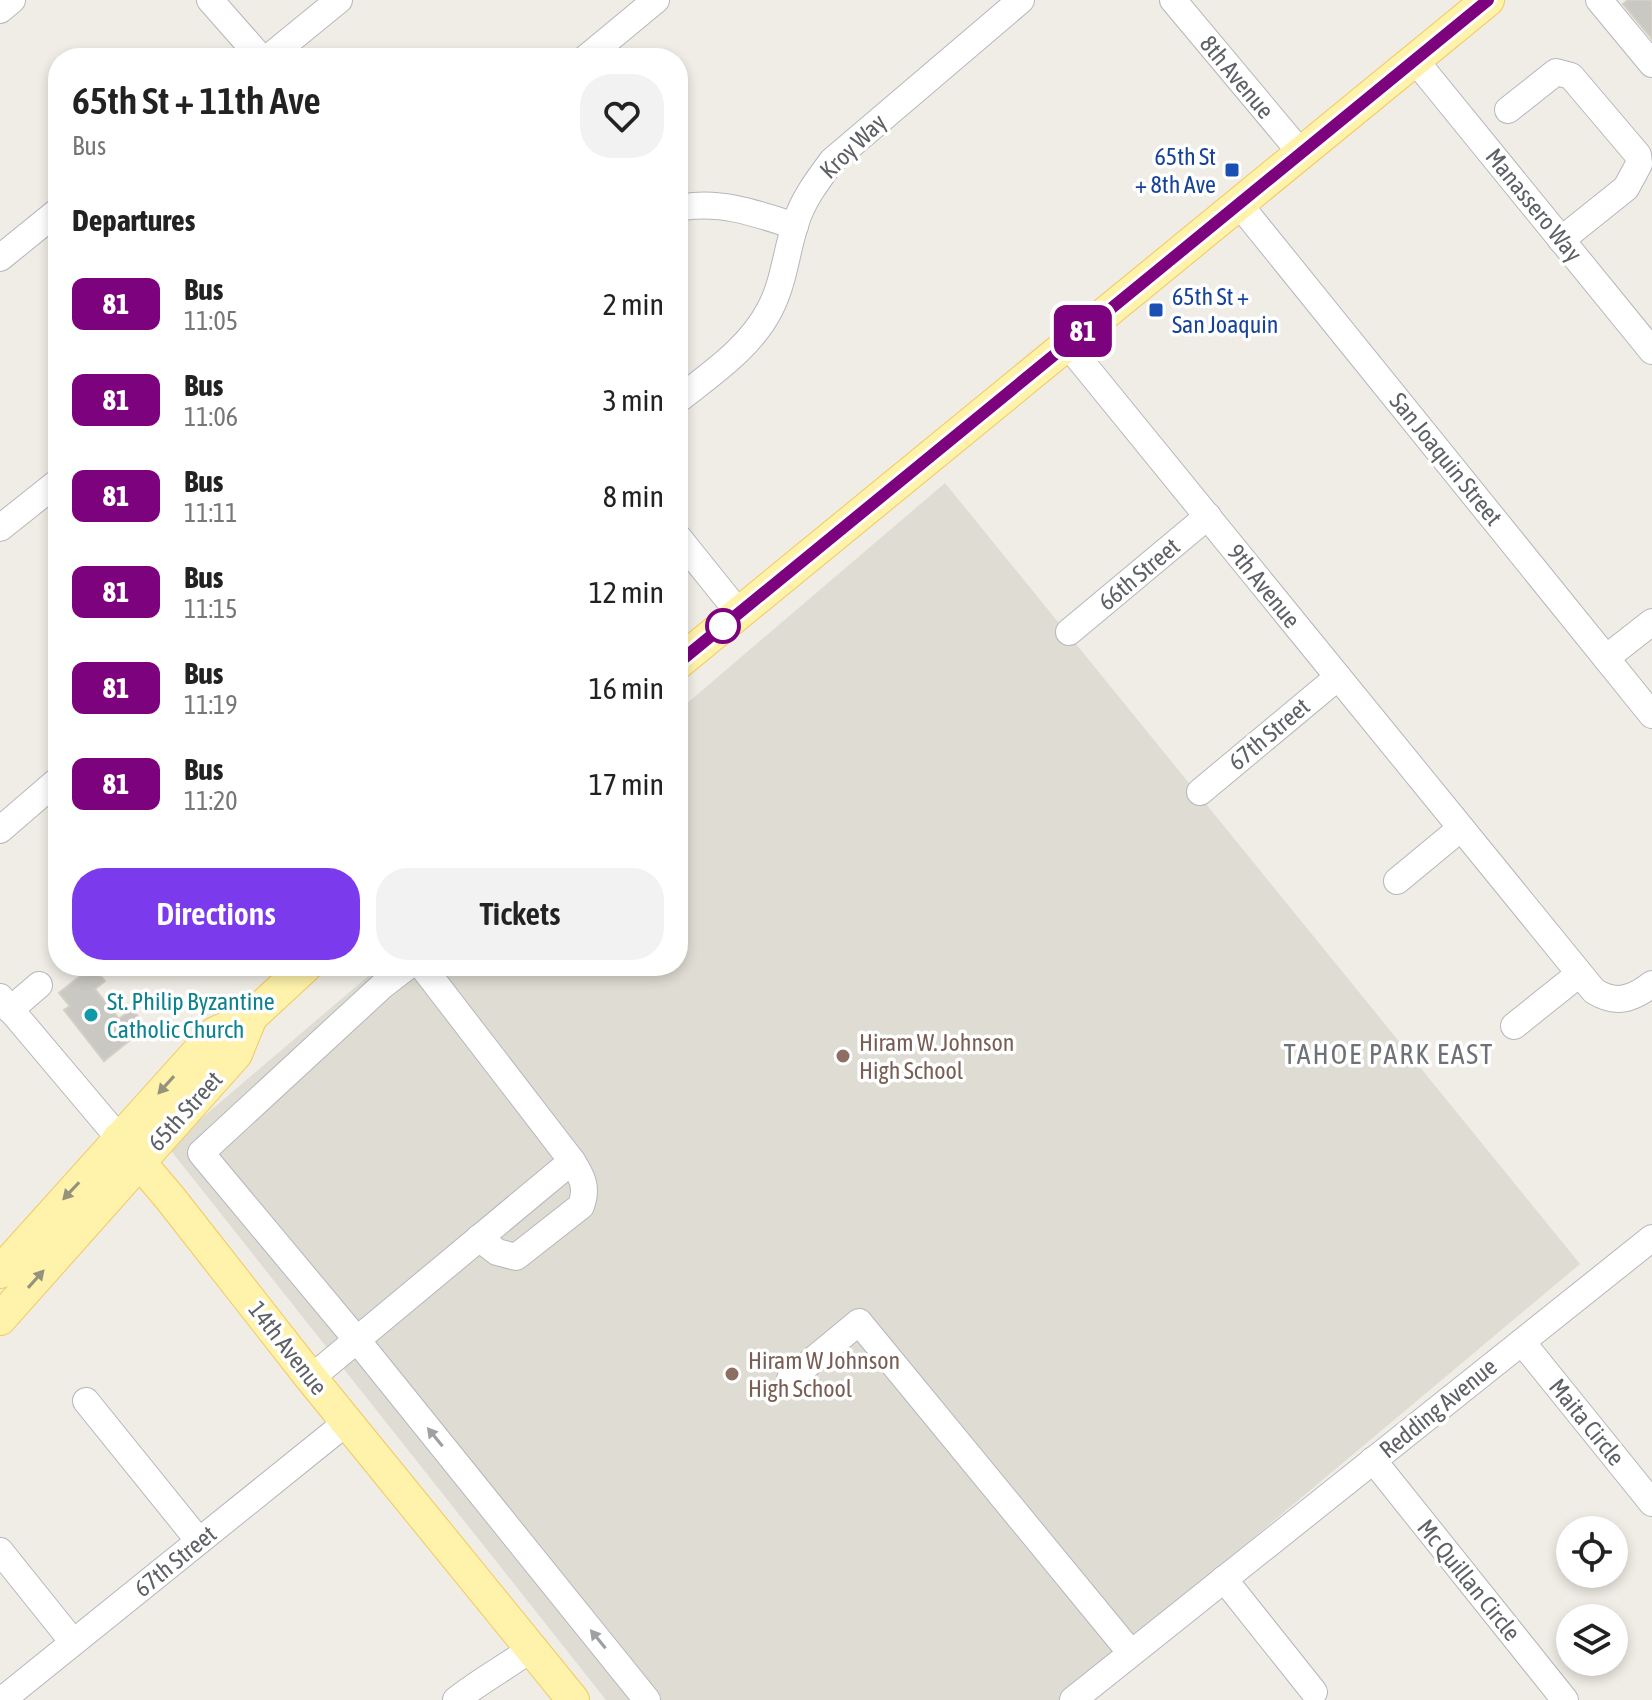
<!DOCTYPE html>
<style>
body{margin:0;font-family:"Asap Condensed",sans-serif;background:#f2f2f2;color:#222;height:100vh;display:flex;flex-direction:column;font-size:30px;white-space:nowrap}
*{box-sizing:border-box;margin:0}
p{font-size:26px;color:#767676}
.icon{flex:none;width:44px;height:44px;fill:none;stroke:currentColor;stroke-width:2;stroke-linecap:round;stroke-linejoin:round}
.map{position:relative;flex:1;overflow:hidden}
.side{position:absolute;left:48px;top:48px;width:640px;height:928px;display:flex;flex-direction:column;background:#fff;border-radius:32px;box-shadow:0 4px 12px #0003}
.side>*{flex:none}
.badge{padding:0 16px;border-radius:12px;font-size:28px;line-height:52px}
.tools{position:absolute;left:1556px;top:1516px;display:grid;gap:16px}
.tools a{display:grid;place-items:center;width:72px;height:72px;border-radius:50%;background:#fff;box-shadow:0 4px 12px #0003;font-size:40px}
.map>.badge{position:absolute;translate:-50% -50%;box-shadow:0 0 0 4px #fff}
h2{padding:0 24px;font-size:30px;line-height:72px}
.round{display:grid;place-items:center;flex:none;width:84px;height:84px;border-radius:32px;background:#f2f2f2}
.head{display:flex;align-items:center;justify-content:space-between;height:136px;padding:0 24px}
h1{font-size:38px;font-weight:600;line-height:60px}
.action{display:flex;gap:16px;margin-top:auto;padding:16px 24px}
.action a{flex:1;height:92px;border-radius:32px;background:#7c3aed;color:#fff;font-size:32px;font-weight:600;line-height:92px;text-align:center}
.action a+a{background:#f2f2f2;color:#222}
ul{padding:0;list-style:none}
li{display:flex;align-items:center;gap:24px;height:96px;padding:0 24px}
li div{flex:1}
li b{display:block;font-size:30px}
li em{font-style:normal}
li .badge{min-width:88px;font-weight:700;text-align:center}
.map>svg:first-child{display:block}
.education{fill:#dfdcd3}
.building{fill:#cac8c2;stroke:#d4cfc3;stroke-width:2}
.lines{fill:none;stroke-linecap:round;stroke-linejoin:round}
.minor-casing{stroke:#b5b7bc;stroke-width:28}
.major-casing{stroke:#f1ca5c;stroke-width:34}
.minor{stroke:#fff;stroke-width:26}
.major{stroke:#fff2aa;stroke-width:32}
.oneway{fill:#96937d}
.oneway2{fill:#9ea0a3}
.line-casing{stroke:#fff;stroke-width:18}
.line{stroke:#7c027e;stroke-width:12}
.transit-dot{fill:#1a4fb4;stroke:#fff;stroke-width:3}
.stop-dot{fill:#fff;stroke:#7c027e;stroke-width:4}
.culture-dot{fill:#0f9aa8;stroke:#fff;stroke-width:3}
.education-dot{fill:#8d6e63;stroke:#fff;stroke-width:3}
.labels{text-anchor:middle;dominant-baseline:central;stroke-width:7;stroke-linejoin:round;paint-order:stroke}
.street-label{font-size:24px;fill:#5d6065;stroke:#fff}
.transit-label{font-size:24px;fill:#164399;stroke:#fff;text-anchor:end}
.culture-label{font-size:24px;fill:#0d838f;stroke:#fff;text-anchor:start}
.education-label{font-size:24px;fill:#785e54;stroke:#fff;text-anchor:start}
.quarter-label{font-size:28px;letter-spacing:2px;fill:#6e7277;stroke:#fff}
</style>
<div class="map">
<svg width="1652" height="1700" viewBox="0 0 1652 1700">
<rect width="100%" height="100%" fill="#efede5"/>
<path class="education" d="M 945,483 L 1580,1264 L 1060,1700 L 606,1700 L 168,1147 L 380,966 L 678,966 L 678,711 Z"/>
<g class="building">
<path d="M 1628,0 L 1652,0 L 1652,39 L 1623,4 Z"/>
<path d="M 93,966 L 105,981 L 95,989 L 119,1019 L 132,1009 L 146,1027 L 104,1061 L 64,1010 L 70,1006 L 59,993 Z"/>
</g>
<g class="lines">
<g class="minor-casing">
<g id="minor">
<path d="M 210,0 L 261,58"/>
<path d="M 1173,0 L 1301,153"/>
<path d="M 1599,0 L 1652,64"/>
<path d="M 0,10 L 12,0"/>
<path d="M 268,58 L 339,0"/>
<path d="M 586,58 L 656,0"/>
<path d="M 1415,60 L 1652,351"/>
<path d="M 1508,110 L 1556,72 L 1571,76 L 1638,155 L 1639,164 L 1626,188 L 1561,240"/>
<path d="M 1239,204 L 1652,715"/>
<path d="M 684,207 C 723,201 758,214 795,226"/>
<path d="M 0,258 L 58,211"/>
<path d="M 1067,344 L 1594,991 C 1616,1005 1633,999 1652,984"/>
<path d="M 678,400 C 712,373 750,348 770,309 C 784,282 786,253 795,225 C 802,201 817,181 832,161 L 1021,0"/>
<path d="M 0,528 L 58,482"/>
<path d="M 678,537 L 739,613"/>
<path d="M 1069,632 L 1208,516"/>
<path d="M 1606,658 L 1652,622"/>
<path d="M 1200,792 L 1338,677"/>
<path d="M 0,830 L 58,780"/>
<path d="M 1397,881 L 1461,828"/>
<path d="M 408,966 L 382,986 L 201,1153 L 357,1340 L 647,1700"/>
<path d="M 422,966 L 572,1161 C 582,1177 588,1187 581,1206 L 516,1257 L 497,1252 L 479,1238"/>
<path d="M 0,997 L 119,1138"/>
<path d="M 10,1010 L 39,985"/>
<path d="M 1514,1026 L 1579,974"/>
<path d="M 1522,1342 L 1652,1503"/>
<path d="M 311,1378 L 572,1161"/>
<path d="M 790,1379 L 859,1322 L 1131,1653"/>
<path d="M 86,1401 L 199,1541"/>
<path d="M 1373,1460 L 1565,1700"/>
<path d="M 0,1551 L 73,1642"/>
<path d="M 1224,1579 L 1314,1692"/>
<path d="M 2,1700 L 347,1422"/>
<path d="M 456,1700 C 480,1681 506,1667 531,1649"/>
<path d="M 1073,1700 L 1652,1238"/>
</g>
</g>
<g class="major-casing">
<g id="major">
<path d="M 678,663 L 1488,0"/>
<path d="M 119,1138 L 170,1198 L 311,1378 L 573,1700"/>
<path d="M 0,1272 L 215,1033 L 251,1017 L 306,966"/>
<path d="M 0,1319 L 236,1054 L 251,1017"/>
</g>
</g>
<use href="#minor" class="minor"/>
<use href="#major" class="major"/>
</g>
<defs><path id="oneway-solid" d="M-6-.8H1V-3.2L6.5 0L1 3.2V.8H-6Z" transform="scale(2)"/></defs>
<g class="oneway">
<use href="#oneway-solid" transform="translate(166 1085) rotate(132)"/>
<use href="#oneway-solid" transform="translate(71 1191) rotate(133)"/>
<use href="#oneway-solid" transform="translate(36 1279) rotate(-48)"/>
</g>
<g class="oneway2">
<use href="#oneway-solid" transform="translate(435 1437) rotate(-129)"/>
<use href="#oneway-solid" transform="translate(598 1639) rotate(-129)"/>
</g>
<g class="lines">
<g class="line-casing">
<path id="line" d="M 678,663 L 1488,0"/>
</g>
<use href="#line" class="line"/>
</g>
<g class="transit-dot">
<rect x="1224" y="162" width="16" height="16" rx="4"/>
<rect x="1148" y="302" width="16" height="16" rx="4"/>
</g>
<circle class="stop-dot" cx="723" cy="626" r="16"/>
<circle class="culture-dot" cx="91" cy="1015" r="8"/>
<g class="education-dot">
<circle cx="843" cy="1056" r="8"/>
<circle cx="732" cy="1374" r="8"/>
</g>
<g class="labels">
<g class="street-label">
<text transform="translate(1237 77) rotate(50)">8th Avenue</text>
<text transform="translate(853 146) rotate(-44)">Kroy Way</text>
<text transform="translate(1534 205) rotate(51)">Manassero Way</text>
<text transform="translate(1446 459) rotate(51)">San Joaquin Street</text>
<text transform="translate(1139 574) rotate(-40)">66th Street</text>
<text transform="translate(1264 586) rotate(51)">9th Avenue</text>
<text transform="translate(1269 734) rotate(-40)">67th Street</text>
<text transform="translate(185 1111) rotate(-48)">65th Street</text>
<text transform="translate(288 1348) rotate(52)">14th Avenue</text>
<text transform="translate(1438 1408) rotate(-39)">Redding Avenue</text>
<text transform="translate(1587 1422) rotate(51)">Maita Circle</text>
<text transform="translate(175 1561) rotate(-39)">67th Street</text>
<text transform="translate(1469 1580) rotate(51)">Mc Quillan Circle</text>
</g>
<g class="transit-label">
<text x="1216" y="156">65th St<tspan x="1216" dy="28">+ 8th Ave</tspan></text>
<text x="1172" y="296" text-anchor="start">65th St +<tspan x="1172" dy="28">San Joaquin</tspan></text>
</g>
<g class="culture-label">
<text x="107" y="1001">St. Philip Byzantine<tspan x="107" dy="28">Catholic Church</tspan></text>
</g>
<g class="education-label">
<text x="859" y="1042">Hiram W. Johnson<tspan x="859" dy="28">High School</tspan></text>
<text x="748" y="1360">Hiram W Johnson<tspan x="748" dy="28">High School</tspan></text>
</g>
<g class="quarter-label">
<text x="1389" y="1054">TAHOE PARK EAST</text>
</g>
</g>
</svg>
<div class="tools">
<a><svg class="icon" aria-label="locate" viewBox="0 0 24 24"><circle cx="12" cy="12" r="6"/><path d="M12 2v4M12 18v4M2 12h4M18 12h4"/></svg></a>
<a><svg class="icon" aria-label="layers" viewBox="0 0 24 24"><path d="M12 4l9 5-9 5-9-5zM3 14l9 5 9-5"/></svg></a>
</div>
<b class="badge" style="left:1083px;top:331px;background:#7c027e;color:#fff">81</b>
<section class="side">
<div class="head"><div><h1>65th St + 11th Ave</h1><p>Bus</p></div><a class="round"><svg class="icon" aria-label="heart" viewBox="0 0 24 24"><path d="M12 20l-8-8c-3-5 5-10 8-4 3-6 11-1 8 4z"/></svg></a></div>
<h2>Departures</h2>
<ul>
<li><span class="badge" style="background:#7c027e;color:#fff">81</span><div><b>Bus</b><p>11:05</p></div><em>2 min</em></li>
<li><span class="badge" style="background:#7c027e;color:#fff">81</span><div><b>Bus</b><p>11:06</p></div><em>3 min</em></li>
<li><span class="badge" style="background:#7c027e;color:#fff">81</span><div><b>Bus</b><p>11:11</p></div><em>8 min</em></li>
<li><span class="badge" style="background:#7c027e;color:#fff">81</span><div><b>Bus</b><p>11:15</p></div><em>12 min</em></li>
<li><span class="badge" style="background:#7c027e;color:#fff">81</span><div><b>Bus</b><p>11:19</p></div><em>16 min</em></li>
<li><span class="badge" style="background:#7c027e;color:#fff">81</span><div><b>Bus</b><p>11:20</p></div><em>17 min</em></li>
</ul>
<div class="action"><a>Directions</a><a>Tickets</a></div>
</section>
</div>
